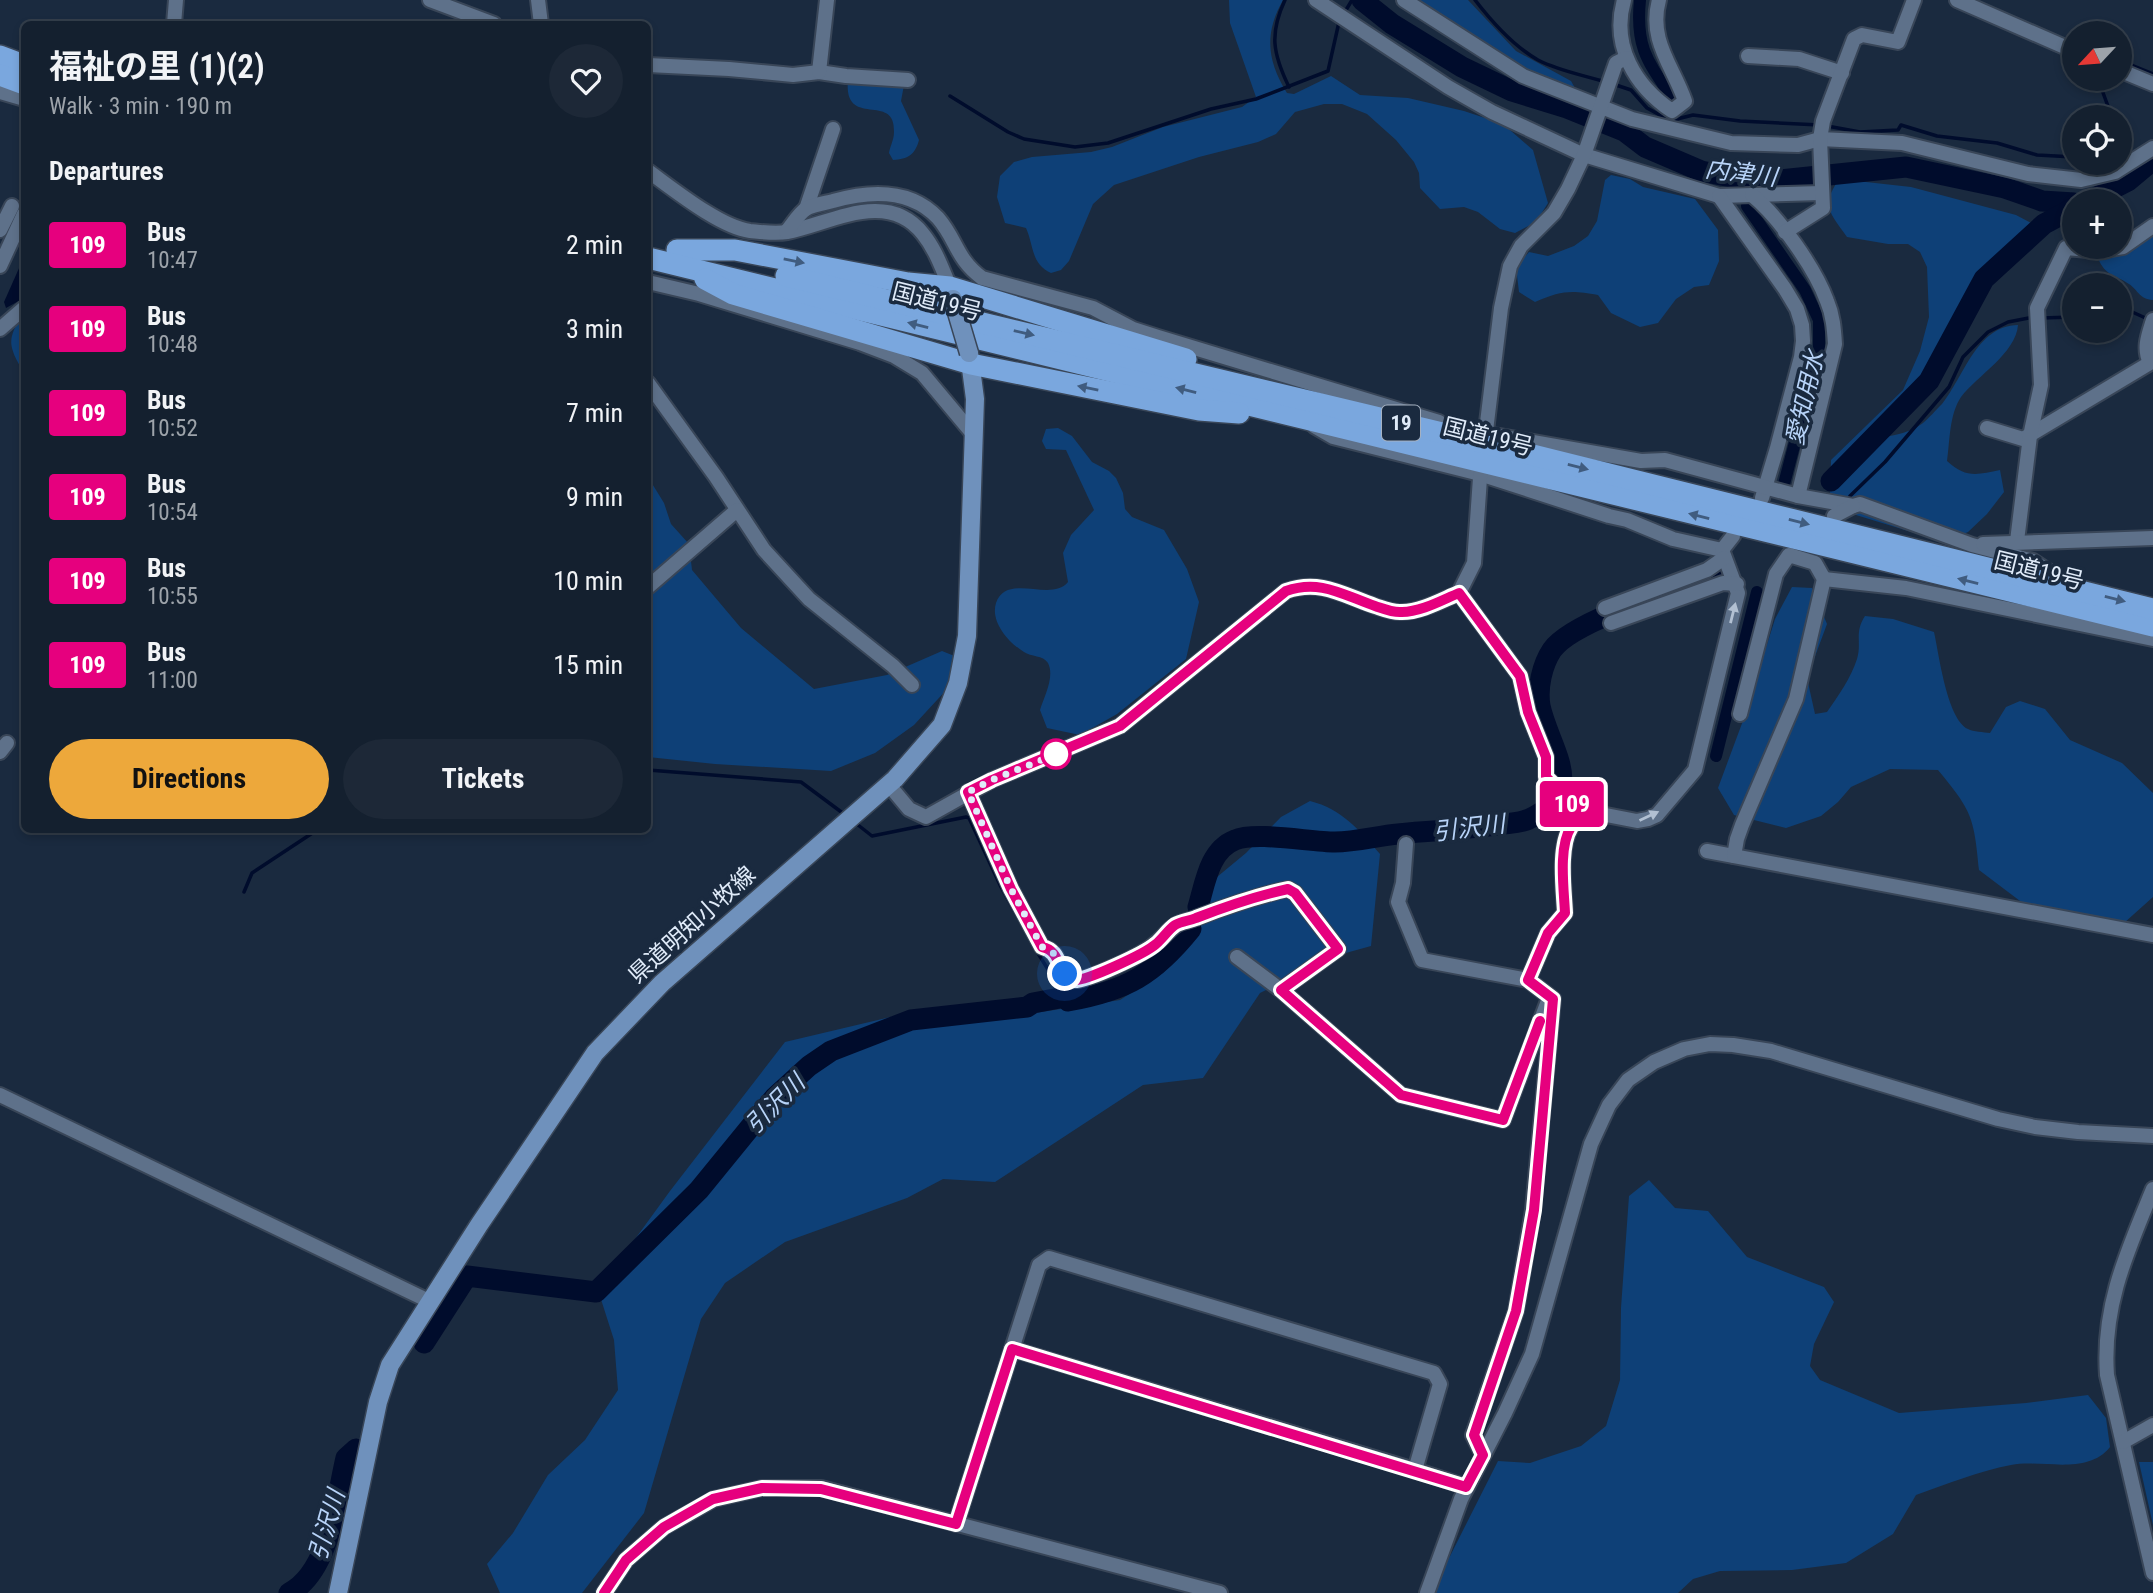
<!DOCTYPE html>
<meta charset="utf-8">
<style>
body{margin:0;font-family:"Roboto Condensed","Noto Sans JP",sans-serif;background:#1d2837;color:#f1f3f6;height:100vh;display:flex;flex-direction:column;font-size:26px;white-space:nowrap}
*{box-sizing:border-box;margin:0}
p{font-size:23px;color:#9da3aa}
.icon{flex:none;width:38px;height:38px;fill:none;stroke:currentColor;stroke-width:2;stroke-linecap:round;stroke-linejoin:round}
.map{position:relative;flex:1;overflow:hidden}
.details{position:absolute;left:21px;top:21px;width:630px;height:812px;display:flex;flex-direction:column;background:#14202f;border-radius:10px;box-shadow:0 4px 10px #0003,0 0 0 2px #333e4b}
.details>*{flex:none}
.badge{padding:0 14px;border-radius:5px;font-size:24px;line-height:46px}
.needle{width:46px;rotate:244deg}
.controls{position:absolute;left:2062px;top:21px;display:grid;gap:14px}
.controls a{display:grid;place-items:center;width:70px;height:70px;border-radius:50%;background:#14202f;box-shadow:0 4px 10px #0003,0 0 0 2px #333e4b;font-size:35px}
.you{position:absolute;width:35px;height:35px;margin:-18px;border:5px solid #fff;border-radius:50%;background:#1a73e8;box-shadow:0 0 0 10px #1a73e833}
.map>.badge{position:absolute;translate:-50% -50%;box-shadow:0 0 0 4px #fff}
h2{padding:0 28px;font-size:26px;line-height:63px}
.round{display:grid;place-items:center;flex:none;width:74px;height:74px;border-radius:37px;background:#1d2837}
.headline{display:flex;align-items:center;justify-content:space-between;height:119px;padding:0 28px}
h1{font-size:33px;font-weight:700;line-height:52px}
.primary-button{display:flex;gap:14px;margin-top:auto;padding:14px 28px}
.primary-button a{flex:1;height:80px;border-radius:42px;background:#eda83b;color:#111;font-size:28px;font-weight:700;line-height:80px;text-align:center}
.primary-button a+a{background:#1d2837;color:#f1f3f6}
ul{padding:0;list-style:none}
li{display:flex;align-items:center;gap:21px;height:84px;padding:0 28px}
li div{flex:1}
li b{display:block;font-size:26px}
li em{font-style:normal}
li .badge{min-width:77px;font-weight:700;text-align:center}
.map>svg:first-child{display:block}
.green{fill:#0e4077}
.water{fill:#000c2c}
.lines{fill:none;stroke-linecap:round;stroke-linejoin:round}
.stream{stroke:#000c2c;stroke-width:3.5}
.canal{stroke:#000c2c;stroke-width:12}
.river{stroke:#000c2c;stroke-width:21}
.minor-casing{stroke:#394658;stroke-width:18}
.major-casing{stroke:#394658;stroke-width:21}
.highway-casing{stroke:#394658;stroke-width:24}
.minor{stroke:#5e718a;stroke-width:14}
.major{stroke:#6f91bc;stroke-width:18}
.highway{stroke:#7aa7de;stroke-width:21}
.major-bridge-casing{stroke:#394658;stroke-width:21;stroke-linecap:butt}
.major-bridge{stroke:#6f91bc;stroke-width:18}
.oneway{fill:#405c7f}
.oneway2{fill:#b2c0d2}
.line-casing{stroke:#fff;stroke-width:16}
.line{stroke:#e6007e;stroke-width:10}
.walk{stroke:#e0ebf9;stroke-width:7;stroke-dasharray:0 12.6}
.stop-dot{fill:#fff;stroke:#e6007e;stroke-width:3.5}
.labels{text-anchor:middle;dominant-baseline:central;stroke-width:7;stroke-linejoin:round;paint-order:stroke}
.shield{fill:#1a2a3f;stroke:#a5b1c1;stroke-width:2}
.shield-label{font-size:21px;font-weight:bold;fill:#e0ebf9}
.street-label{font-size:23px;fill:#e0ebf9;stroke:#1a2a3f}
.water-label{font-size:24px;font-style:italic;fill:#b8d4f9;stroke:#1a2a3f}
</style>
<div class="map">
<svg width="2153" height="1593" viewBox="0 0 2153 1593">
<rect width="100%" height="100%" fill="#1a2a3f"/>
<g class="green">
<path d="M 1229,0 L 1283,0 C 1264,34 1267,60 1287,93 L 1294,94 L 1331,76 L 1360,95 L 1408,98 L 1464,111 L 1503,124 L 1533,150 L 1548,203 L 1536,222 L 1515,233 L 1500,229 L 1478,212 L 1464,207 L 1440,209 L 1420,188 L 1419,173 L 1414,162 L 1396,140 L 1367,114 L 1342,104 L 1324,104 L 1295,112 L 1276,134 L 1258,142 L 1199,157 L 1114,185 L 1093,204 L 1069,261 L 1061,270 L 1051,273 C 1031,264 1034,246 1026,228 L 1005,223 L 997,197 L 1000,176 L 1014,162 L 1032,157 L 1091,152 L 1112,147 L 1163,127 L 1242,107 L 1256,97 L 1230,23 Z"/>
<path d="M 1414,0 L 1468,0 L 1516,51 L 1571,81 L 1576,90 L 1533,75 Z"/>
<path d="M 848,80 L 904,85 L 901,101 L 919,140 C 915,155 908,159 893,160 L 889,153 C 890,146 894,140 894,132 C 896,91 843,130 848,80 Z"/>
<path d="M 1611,175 L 1630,179 L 1643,187 L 1695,199 L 1718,230 L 1719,261 L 1709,285 L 1694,287 L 1676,299 L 1658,323 L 1640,327 L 1611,313 L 1598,295 C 1570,290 1561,291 1535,302 L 1519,292 L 1516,267 L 1529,252 L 1548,256 L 1574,246 L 1588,236 L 1597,221 L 1605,180 Z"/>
<path d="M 1839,179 L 1911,187 L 2016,215 L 2033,224 L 2039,239 L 2013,265 L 1969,288 C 1947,344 1924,387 1879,428 L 1882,437 C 1895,436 1913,431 1923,423 C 1929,418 1936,410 1942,404 C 1964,377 1976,326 2018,325 C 2016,353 1977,376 1961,397 C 1949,415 1950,441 1947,461 C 1965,478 1977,475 2000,470 L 2004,492 L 1987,514 L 1968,532 L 1944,542 L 1843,511 L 1830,494 L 1831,460 L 1903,390 L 1920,351 L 1929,317 L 1927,267 L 1920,252 L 1908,244 L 1888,244 L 1847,237 C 1829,212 1821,206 1839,179 Z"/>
<path d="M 2153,233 L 2153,300 C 2139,299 2139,291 2129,284 C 2116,275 2105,276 2098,258 L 2114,256 Z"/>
<path d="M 24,313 L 24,373 C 8,346 6,339 24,313 Z"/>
<path d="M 1058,428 L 1072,436 L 1092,462 L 1109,471 L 1116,478 L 1123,493 L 1125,509 L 1132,517 L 1164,530 L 1187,569 L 1199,602 L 1186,659 L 1117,714 L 1080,735 L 1047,728 L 1040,710 C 1044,697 1055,677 1048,663 C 1043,655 1031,657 1024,652 C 1009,643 990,622 996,603 C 1007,572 1051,603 1068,582 L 1063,553 L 1071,535 L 1094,510 L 1066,450 L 1046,449 L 1042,441 L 1046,429 Z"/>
<path d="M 648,477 L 664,503 L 671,524 L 689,544 L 692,570 L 741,628 L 814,689 L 887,675 L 942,651 L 957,657 L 961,674 L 914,725 L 875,753 L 831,771 L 715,764 L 648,757 Z"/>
<path d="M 1792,587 L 1812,588 L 1827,624 L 1807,678 L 1815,714 L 1827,712 C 1838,696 1851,678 1857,659 C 1862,642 1854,633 1865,616 L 1893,619 L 1934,632 C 1939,654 1947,719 1968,729 C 1973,732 1984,732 1990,733 L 2006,707 L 2020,701 L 2045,709 L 2070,740 L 2122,763 L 2153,793 L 2153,897 L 2124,923 L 2028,907 L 1979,870 C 1974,817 1972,811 1938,770 L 1890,769 L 1851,787 L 1838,802 L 1821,816 L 1786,828 L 1734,815 L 1718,788 L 1744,718 L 1775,619 Z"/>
<path d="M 1310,801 C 1342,809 1359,830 1380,854 L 1371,946 L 1335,956 L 1260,993 L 1203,1078 L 1143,1085 L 995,1182 L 943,1179 L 907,1198 L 785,1242 L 725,1283 L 701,1319 L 644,1513 L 582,1593 L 500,1593 L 487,1564 L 513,1533 L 548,1475 L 585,1440 L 618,1390 L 614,1340 L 598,1290 L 670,1191 L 785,1042 L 899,1015 L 1028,1014 L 1120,1000 L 1164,972 L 1199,930 L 1217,877 L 1246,853 L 1281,817 Z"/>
<path d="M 1649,1180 L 1675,1208 L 1708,1211 L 1747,1257 L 1824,1287 L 1834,1302 L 1814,1344 L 1810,1366 L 1820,1380 L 1899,1413 L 2026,1403 L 2088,1395 L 2106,1418 L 2110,1447 C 2087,1476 2042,1459 2011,1465 C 1979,1471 1947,1484 1916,1495 L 1893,1534 L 1846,1563 L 1792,1570 L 1720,1571 L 1693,1579 L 1678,1593 L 1436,1593 L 1445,1566 L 1498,1461 L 1530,1463 L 1581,1446 L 1606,1426 L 1620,1380 L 1621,1308 L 1629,1196 Z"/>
<path d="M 2139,1462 L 2153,1462 L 2153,1525 Z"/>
</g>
<path class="water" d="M 24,257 L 24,298 L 6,308 L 4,302 Z"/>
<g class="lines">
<g class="stream">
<path d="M 1285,0 C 1269,34 1273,54 1289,87"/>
<path d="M 1475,0 C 1492,22 1513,46 1538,60 C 1559,71 1583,75 1606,82"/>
<path d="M 1343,15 L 1352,0"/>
<path d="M 2119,60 L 2153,74"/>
<path d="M 2101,79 L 2102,90 L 2112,117"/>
<path d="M 1613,84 L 1631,90 L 1647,108 L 1667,119 L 1673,120 L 1693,115 L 1740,121 L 1820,125"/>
<path d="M 950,96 L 1008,132 L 1024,139 L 1075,147 L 1108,143 L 1211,109 L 1256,99 L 1328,71 L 1339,22"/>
<path d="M 1827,126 L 1860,132 L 1898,130 L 1901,125 L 1937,136 L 1997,143 L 2037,155 L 2074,157"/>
<path d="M 19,210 L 24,199"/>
<path d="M 2119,312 L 2130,311 L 2150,320"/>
<path d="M 2041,318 L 2074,317"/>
<path d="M 1850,496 L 1885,462 L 1949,387 L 1963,357 L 1988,332 L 2008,322 L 2034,317"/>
<path d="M 648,770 L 801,782 L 844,814"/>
<path d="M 853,821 L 872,836 L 966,817 L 969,818 L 1001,887 L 1024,928"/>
<path d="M 244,892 L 252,873 L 317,830"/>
<path d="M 1036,950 L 1065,997"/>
</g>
<g class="canal">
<path d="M 1640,0 C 1635,49 1649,63 1675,102"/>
<path d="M 1747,206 L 1805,290 L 1819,320 L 1819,351 L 1784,484"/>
<path d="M 1716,756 L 1757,592"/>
</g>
<g class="river">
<path d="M 1362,0 L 1392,24 L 1462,67 L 1512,91 L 1567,108 L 1624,131 L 1645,147 L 1701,171 L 1731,177 L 1780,180 L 1906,167 L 2005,188 L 2042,201 L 2074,203"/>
<path d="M 2089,201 L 2128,181 L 2153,160"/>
<path d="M 1831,481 L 1929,381 L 1984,279 L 2044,224 L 2074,208"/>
<path d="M 1198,907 C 1205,884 1209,850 1235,840 C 1255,831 1310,842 1335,842 C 1356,842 1377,836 1398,834 C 1433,830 1468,830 1503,824 C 1511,823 1521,823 1529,819 C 1590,792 1549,749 1540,706 C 1537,688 1542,665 1552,650 C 1574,619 1686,587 1725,573"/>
<path d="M 424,1343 L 467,1276 L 596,1292 L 699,1190 L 775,1097 L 809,1066 L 831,1051 L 911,1020 L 1027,1007 L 1033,1003 L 1065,997 L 1068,1001 C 1126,991 1154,975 1191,929"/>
<path d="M 289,1593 C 330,1572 336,1500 346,1458 L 356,1449"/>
</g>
<g class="minor-casing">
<g id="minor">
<path d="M 430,0 L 494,24"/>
<path d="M 538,0 L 541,24"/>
<path d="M 1316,0 L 1448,87 L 1492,112 L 1584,155 L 1719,196 L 1821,193"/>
<path d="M 1404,0 L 1523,76 L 1632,119 L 1731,143 L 1798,145 L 1820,139 L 1902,143 L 2028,174 L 2081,180 L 2115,172 L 2153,148"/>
<path d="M 1624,0 C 1611,46 1635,86 1672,111 L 1685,101 C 1673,66 1648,40 1659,0"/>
<path d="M 1957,0 L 2074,51"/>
<path d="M 174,24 L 176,0"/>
<path d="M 1748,56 L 1799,59 L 1842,73"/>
<path d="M 648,65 L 729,69 L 793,75 L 819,72 L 846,76 L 908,80"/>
<path d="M 2119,70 L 2153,84"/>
<path d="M 819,72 L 827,0"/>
<path d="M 0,92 L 21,98 L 24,96"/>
<path d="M 648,171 C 673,189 720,227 750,231 C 761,232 775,234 787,232 C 830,224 887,188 923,234 C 936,250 942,269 950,287"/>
<path d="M 1752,195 C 1779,217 1815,268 1827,301 C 1833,315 1834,329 1835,344 L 1798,496"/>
<path d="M 1719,196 L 1785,289 L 1797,309 L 1802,325 L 1803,341 L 1801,357 L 1777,448 L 1762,498"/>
<path d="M 806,209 L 833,129"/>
<path d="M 0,230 L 12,206"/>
<path d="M 786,232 C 792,225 799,213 807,208 C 814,205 825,203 833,201 C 868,191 910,188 938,218 C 957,240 956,259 982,278 L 1093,308 L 1133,329 L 1158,337 L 1439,422"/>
<path d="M 1785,232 L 1823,208 L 1820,139 L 1823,121 L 1854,39 L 1862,35 L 1898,42 L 1914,0"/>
<path d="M 0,266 L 24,214"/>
<path d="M 648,282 L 699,294 L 860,343 L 894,356 L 922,373 L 973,434"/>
<path d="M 0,329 L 24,308"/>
<path d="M 648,383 L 716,477 L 764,550 L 809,599 L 893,666 L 912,685"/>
<path d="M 1314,426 L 1333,437 L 1480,474 L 1609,516 L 1627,520 L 1673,539 L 1722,550 L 1738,593 L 1695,770 L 1657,815 L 1648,819 L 1637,821 L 1606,815 L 1583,814 L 1546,777 L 1546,757 L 1528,712 L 1520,676 L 1459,593"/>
<path d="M 1987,428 L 2023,439 L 2150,363 C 2143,348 2148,336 2153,320"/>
<path d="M 1465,430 L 1641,461 L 1665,460 L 1798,496 L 1853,506 L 1860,504 L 1972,545 L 2033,561 L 2048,571 L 2051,584"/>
<path d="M 1485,439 L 1501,308 L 1510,266 L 1521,246 L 1554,213 L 1568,189 L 1584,155 L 1616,63 L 1626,58"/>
<path d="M 1834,516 L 1853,506"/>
<path d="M 2017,541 L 2030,436 L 2041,385 L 2037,308 L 2066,248 L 2100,251 L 2123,247 L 2153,226"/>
<path d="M 1983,544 L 2153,538"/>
<path d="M 1722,550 L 1733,536"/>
<path d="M 1824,579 L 1906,588 L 2153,639"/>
<path d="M 648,587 L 737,510"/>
<path d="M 1605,608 L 1707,570 L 1724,558"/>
<path d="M 1611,623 L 1723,583 L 1737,584"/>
<path d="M 0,752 L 7,743"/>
<path d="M 889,785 L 909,809 L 926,817 L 992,780 L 1120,726 L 1286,591 C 1320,579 1343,595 1375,606 C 1384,609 1393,613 1402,612 C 1421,612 1442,600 1459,593 L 1474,563 L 1481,464"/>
<path d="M 968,792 L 1011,889 L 1042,947 C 1063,951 1057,976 1073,980 C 1086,982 1146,953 1156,943 C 1163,938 1168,930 1176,925 C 1182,921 1189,921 1196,918 C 1227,906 1256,896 1288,889 L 1295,893 L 1338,949 L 1281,990"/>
<path d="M 1406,844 L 1403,883 L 1398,902 L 1422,960 L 1528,980 L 1553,999 L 1533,1210 L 1516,1311 L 1473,1435 L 1483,1455"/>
<path d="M 1707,851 L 2153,935"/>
<path d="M 1734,856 L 1737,839 L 1742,825 L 1796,699 L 1824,579 L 1815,563 L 1789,555 L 1776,574 L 1740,714"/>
<path d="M 1237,957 L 1281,990 L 1401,1095 L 1503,1120 L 1548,1001"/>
<path d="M 1528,980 L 1548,933 L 1565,913 C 1564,891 1558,847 1571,827 C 1574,823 1579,818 1583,814"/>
<path d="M 0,1095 L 431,1302"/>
<path d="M 2153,1189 C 2127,1252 2102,1306 2107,1375 L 2153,1573"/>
<path d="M 1012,1349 L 1415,1470"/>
<path d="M 2123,1442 L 2153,1425"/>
<path d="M 956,1524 L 1039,1265 L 1049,1258 L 1434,1373 L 1440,1384 L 1415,1470 L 1467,1487"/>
<path d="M 604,1593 L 626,1560 L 664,1527 L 714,1499 L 762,1488 L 821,1488 L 1220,1593"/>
<path d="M 1427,1593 L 1461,1499 L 1505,1413 L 1532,1354 L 1591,1144 L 1609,1105 L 1628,1080 L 1654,1062 L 1684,1049 L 1710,1044 L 1733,1045 L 1771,1051 L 1998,1119 L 2035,1127 L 2078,1132 L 2153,1136"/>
</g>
</g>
<g class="major-casing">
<path id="major" d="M 338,1593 L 378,1402 L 390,1365 L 479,1225 L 595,1053 L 662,983 L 895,779 L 942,725 L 958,683 L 967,636 L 975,399 L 969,353"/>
</g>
<g class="highway-casing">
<g id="highway">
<path d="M 0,56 L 24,65"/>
<path d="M 0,75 L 24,84"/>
<path d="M 677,250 L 735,250 L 908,283 L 950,287 L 1186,359"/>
<path d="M 648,258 L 2153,626"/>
<path d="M 786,276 L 1484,443 L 2153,609"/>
<path d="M 705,279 L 733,294 L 971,364 L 1199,410 L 1239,413"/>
</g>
</g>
<use href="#minor" class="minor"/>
<use href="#major" class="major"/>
<use href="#highway" class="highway"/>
<g class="major-bridge-casing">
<path id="major-bridge" d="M 953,299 L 969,353"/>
</g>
<use href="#major-bridge" class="major-bridge"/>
</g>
<defs><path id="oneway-solid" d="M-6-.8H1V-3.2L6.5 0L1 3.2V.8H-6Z" transform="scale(1.75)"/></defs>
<g class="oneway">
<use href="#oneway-solid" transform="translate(794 261) rotate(11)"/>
<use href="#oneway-solid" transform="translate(918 325) rotate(-166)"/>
<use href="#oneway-solid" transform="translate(1024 333) rotate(13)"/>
<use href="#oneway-solid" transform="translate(1088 388) rotate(-169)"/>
<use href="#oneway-solid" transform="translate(1186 390) rotate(-166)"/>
<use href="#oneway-solid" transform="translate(1578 467) rotate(14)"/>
<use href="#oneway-solid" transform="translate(1699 516) rotate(-166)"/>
<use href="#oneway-solid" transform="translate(1799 522) rotate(14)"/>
<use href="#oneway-solid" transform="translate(1968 581) rotate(-166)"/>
<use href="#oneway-solid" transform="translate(2115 599) rotate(14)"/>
</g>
<g class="oneway2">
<use href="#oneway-solid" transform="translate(1733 613) rotate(-76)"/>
<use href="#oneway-solid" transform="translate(1649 816) rotate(-25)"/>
</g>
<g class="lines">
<g class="line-casing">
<path id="line" d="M 604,1593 L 626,1560 L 664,1527 L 713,1499 L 762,1488 L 821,1489 L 956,1524 L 1012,1349 L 1466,1487 L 1483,1455 L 1474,1435 L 1516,1311 L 1534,1210 L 1553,999 L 1528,980 L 1548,933 L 1565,913 C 1564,890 1558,847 1571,827 C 1574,823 1579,818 1583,814 L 1546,777 L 1546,757 L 1528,712 L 1520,676 L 1459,593 C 1442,600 1421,612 1402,612 C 1393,613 1384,609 1375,606 C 1343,595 1320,579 1286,591 L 1120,726 L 992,780 L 968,792 L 1011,889 L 1042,947 C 1063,951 1056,976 1073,980 C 1085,982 1146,953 1156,944 C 1163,938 1168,930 1175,925 C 1182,921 1189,921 1196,918 C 1227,906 1256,896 1288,889 L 1295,893 L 1338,949 L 1281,990 L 1401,1095 L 1503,1120 L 1540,1021"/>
</g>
<use href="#line" class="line"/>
<path class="walk" d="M 1056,754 L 1066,750 L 992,780 L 968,792 L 1011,889 L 1042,947 C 1056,950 1059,962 1065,974"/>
</g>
<circle class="stop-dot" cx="1056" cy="754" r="14"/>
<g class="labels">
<rect class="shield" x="1382" y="405.5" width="38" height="35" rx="5"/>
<g class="shield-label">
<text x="1401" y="423">19</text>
</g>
<g class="street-label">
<text transform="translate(937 302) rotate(14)">国道19号</text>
<text transform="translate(1488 437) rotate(14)">国道19号</text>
<text transform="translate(2039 571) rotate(14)">国道19号</text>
<text transform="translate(692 925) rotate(-42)">県道明知小牧線</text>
</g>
<g class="water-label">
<text transform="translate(1741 173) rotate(7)">内津川</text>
<text transform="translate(1805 398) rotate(-77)">愛知用水</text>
<text transform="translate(1469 828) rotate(-7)">引沢川</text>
<text transform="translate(775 1104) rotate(-45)">引沢川</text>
<text transform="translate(327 1525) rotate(-74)">引沢川</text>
</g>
</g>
</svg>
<div class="controls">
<a><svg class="needle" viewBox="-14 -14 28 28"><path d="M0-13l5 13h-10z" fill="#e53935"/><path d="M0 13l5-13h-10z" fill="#9da3aa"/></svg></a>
<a><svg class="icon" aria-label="locate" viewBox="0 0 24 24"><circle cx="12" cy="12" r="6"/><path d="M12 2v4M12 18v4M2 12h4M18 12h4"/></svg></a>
<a>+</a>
<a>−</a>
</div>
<div class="you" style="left:1065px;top:974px"></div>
<b class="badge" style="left:1572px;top:804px;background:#e6007e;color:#fff">109</b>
<section class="details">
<div class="headline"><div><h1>福祉の里 (1)(2)</h1><p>Walk · 3 min · 190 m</p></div><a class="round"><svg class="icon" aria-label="heart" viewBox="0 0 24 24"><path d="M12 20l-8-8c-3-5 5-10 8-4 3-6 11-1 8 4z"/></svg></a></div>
<h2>Departures</h2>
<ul>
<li><span class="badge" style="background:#e6007e;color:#fff">109</span><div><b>Bus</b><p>10:47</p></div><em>2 min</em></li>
<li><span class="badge" style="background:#e6007e;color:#fff">109</span><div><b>Bus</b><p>10:48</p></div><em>3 min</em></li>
<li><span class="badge" style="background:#e6007e;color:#fff">109</span><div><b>Bus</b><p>10:52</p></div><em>7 min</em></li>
<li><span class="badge" style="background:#e6007e;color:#fff">109</span><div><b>Bus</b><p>10:54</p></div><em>9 min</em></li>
<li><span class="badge" style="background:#e6007e;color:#fff">109</span><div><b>Bus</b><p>10:55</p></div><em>10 min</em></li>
<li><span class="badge" style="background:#e6007e;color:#fff">109</span><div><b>Bus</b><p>11:00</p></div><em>15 min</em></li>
</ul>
<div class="primary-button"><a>Directions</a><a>Tickets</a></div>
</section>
</div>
